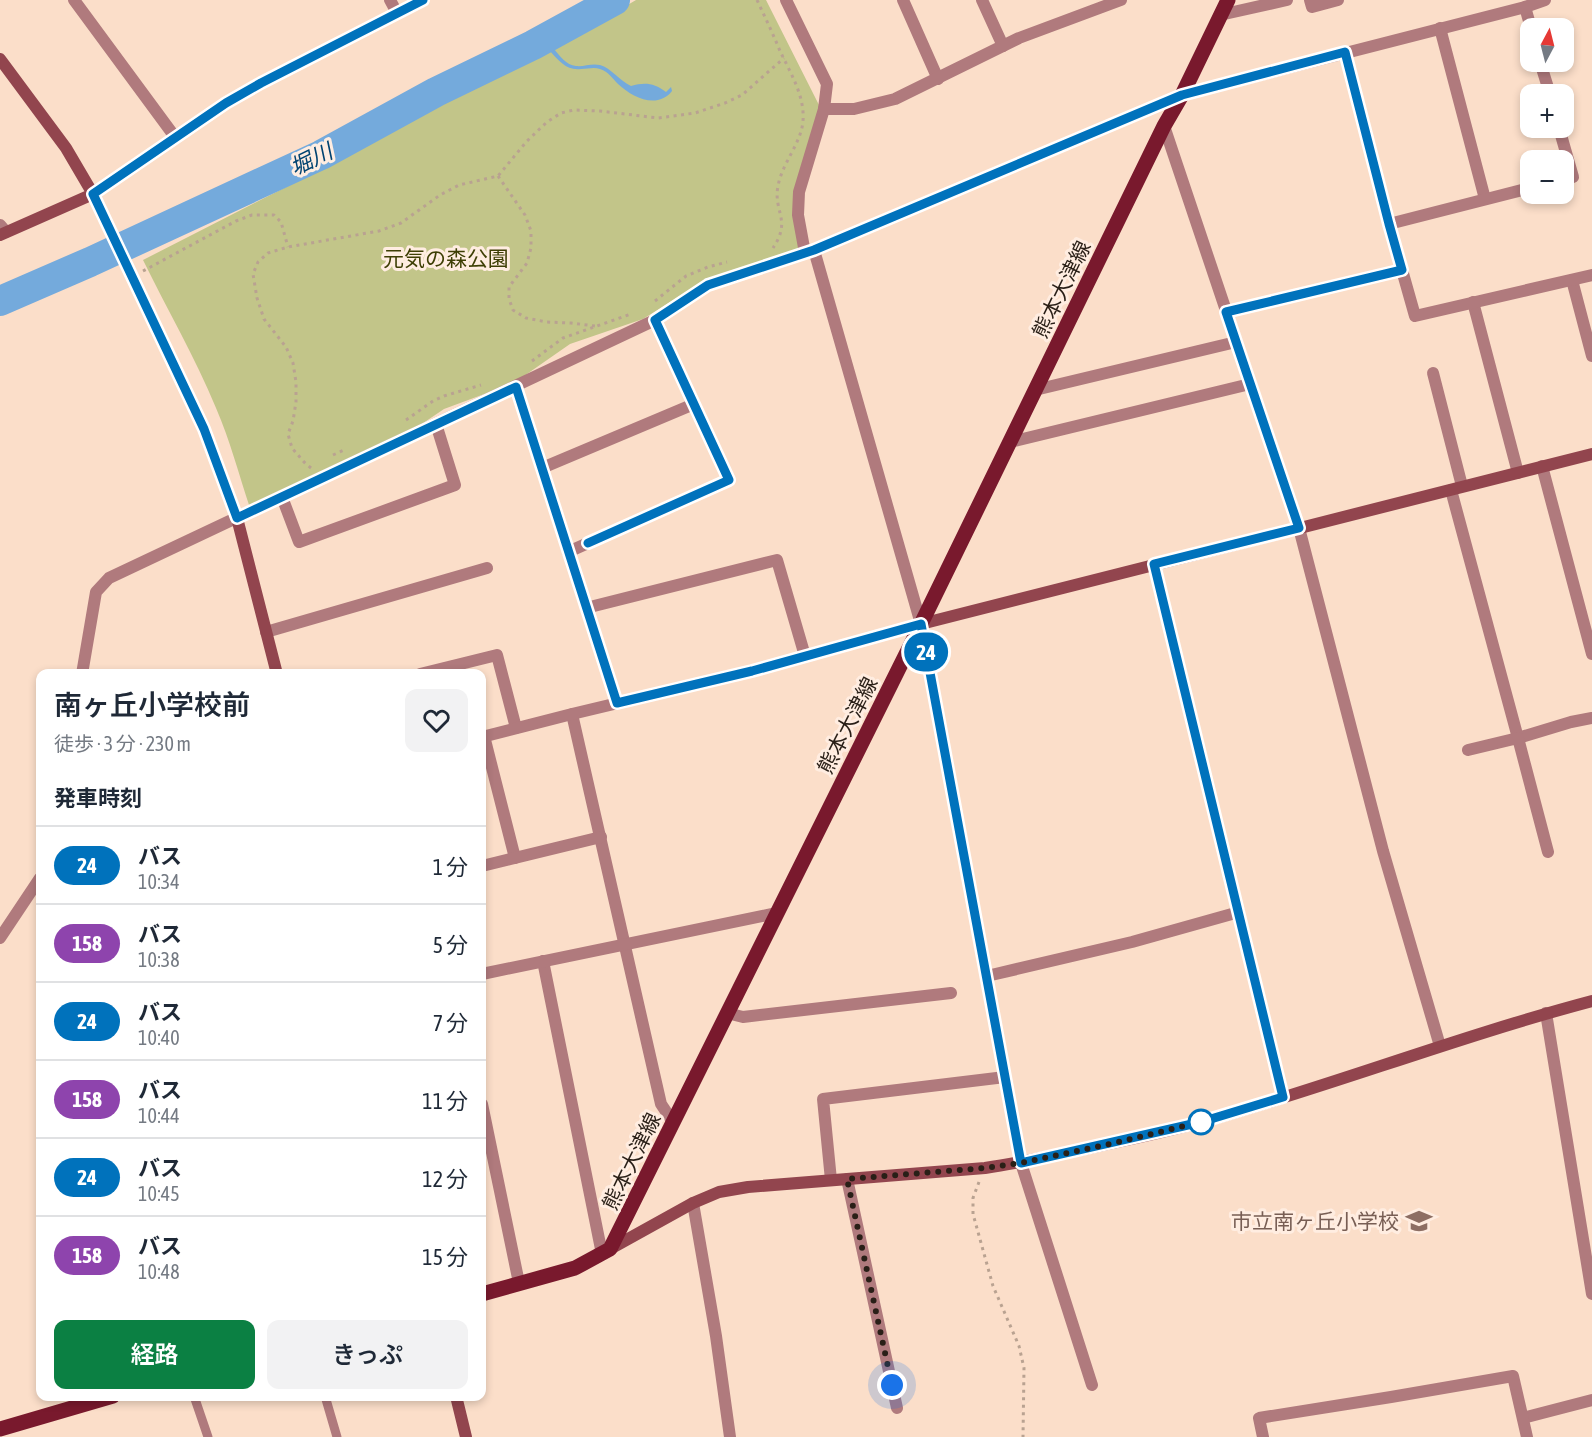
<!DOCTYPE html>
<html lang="ja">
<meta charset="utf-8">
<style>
body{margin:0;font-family:"Asap Condensed","Noto Sans JP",sans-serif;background:#f2f2f3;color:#1f2937;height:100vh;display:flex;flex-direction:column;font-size:22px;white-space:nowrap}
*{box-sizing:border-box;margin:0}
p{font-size:20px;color:#747a83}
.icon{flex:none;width:33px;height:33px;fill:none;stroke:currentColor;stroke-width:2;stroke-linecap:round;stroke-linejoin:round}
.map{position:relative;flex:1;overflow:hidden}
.panel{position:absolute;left:36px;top:669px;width:450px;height:732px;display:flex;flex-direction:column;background:#fff;border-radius:12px;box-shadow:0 3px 9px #0003}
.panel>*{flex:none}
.badge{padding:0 12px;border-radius:20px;font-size:21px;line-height:39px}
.needle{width:39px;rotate:7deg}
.buttons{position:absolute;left:1520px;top:18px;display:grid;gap:12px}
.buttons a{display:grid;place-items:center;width:54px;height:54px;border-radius:12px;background:#fff;box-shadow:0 3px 9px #0003;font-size:30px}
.you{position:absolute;width:30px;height:30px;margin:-15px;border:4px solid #fff;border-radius:50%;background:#1a73e8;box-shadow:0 0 0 9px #1a73e833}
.map>.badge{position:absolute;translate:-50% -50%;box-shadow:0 0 0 3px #fff}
h2{padding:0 18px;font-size:22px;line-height:54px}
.round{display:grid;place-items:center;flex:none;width:63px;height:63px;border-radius:12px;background:#f2f2f3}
.head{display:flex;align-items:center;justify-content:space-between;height:102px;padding:0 18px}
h1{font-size:28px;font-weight:600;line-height:45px}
.cta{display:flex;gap:12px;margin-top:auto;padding:12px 18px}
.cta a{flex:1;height:69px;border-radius:12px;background:#0b8043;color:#fff;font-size:24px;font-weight:600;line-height:69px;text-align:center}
.cta a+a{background:#f2f2f3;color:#1f2937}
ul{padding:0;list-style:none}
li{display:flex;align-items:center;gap:18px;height:78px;padding:0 18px;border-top:2px solid #e0e1e3}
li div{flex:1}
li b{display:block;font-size:22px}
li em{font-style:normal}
li .badge{min-width:66px;font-weight:700;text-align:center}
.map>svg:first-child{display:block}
.green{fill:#c2c589}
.water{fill:#74aadc}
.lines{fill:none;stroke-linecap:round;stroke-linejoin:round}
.river{stroke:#74aadc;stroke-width:30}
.path{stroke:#b9a291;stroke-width:3;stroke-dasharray:3 4.5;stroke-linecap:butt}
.lane{stroke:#b07a7d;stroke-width:9}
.street{stroke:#b07a7d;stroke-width:12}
.secondary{stroke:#92454e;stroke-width:12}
.primary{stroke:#79192d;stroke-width:15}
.line-casing{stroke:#fff;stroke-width:14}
.line{stroke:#0072bc;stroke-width:9}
.walk{stroke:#291f17;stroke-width:6;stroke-dasharray:0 10.8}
.stop-dot{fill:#fff;stroke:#0072bc;stroke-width:3}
.labels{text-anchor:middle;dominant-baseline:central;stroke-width:6;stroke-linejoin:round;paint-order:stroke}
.park-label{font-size:21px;fill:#3e3f05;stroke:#ffede1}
.street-label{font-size:21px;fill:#291f17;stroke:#ffede1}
.education-label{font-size:21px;fill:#785e54;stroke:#ffede1;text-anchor:end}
.water-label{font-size:22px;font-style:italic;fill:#014371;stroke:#ffede1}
</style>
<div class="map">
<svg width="1592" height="1437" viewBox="0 0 1592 1437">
<rect width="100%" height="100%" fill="#fbdec9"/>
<path class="green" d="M 636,0 L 766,0 L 821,109 L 796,191 L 801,249 L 704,281 L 643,319 L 570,344 L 514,383 L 444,409 L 407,434 L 250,508 C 239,475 230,440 216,408 C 195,357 167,309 143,260 L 290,185 L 404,120 L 536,59 Z"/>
<path class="water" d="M 554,49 C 560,56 566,65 576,66 C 584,67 591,63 600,65 C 611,68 620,81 631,86 C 645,82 654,83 666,92 L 671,87 L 672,91 C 657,110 632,97 618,84 C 612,78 609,72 600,69 C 594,67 588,69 581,69 C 567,71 559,61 550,51 Z"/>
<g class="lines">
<path class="river" d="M 0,301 L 90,262 L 321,155 L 436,92 L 533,45 L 615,0"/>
<g class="path">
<path d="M 757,0 C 765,17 773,34 780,51 C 790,72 805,96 803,121 C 801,144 782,163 778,186 C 773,212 792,220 773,248"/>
<path d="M 498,176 L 525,215 L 531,231 L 531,248 L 527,263 L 509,287 L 509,299 L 513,310 L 526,318 L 547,322 L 571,323 L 595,326"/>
<path d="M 143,271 L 236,221 L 252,215 L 274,215 L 281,222 L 288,247"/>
<path d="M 655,301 L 686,276 L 708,267 L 727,262"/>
<path d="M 532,361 L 563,338 L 631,314"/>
<path d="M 406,420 L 433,401 L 444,396 L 481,385"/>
<path d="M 333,455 L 346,449"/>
<path d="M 311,468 L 304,462 L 292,448 L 288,434 L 293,421 L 296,402 L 296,382 L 293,363 L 286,347 L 264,319 L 257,298 L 253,274 L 258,262 L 268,253 L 288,247 L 379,231 L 401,223 L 440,195 L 459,185 L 498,176 L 527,141 L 547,122 L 561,113 L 574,110 L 600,111 L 658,118 L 695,113 L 725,103 L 742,95 L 784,58"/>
<path d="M 979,1182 L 973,1198 L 973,1214 L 993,1286 L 1019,1346 L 1024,1368 L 1023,1437"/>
</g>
<g class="lane">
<path d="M 194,1396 L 208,1437"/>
<path d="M 325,1396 L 337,1437"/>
</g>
<g class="street">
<path d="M 74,0 L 175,137"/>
<path d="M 390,0 L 397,13"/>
<path d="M 786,0 L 827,84 L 824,109"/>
<path d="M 903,0 L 938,79"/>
<path d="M 982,0 L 1003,46"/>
<path d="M 1310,0 L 1312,7 L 1338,0"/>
<path d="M 1525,7 L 1531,28"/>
<path d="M 1220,15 L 1287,0"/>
<path d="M 1440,28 L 1485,199"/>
<path d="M 1345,52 L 1389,224 L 1402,270"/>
<path d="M 1540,62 L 1550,94"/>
<path d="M 1164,126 L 1299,528 L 1383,851 L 1440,1046"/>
<path d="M 1559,128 L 1573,177 L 1563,179"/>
<path d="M 1389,224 L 1530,188"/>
<path d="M 0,225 L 6,232"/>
<path d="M 814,250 L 921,624 L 1021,1163 L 1092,1385"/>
<path d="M 805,253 L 798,215 L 799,192 L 824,109 L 854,109 L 895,99 L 1019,38 L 1121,0"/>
<path d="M 1572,280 L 1592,356"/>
<path d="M 1473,302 L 1518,473"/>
<path d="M 1226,312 L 1402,270 L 1415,316 L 1592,275"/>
<path d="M 1433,373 L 1462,486"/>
<path d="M 516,387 L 617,703"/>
<path d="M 1035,390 L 1236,342"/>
<path d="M 1010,442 L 1250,384"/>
<path d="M 1542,466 L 1592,654"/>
<path d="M 542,468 L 694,404"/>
<path d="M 1451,490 L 1518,738 L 1571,722 L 1592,718"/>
<path d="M 282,497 L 299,542 L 455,485 L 436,424"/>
<path d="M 568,552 L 729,480 L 655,320"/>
<path d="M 1154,564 L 1283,1097"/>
<path d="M 586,608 L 777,560 L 805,656"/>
<path d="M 266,632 L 487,568"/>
<path d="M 82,674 L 96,592 L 109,578 L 655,320 L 708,285 L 814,250 L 1182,95 L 1525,7 L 1545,0"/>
<path d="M 420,674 L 497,655 L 516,728"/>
<path d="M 572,714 L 661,1104 L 673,1122"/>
<path d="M 484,736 L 515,858"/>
<path d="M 482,737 L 572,714 L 752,671 L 921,624"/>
<path d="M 1468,750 L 1518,738 L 1548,852"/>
<path d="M 482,866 L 601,837"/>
<path d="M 0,938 L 40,878"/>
<path d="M 543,961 L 602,1254"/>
<path d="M 482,974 L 777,913"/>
<path d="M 987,976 L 1132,942 L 1239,912"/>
<path d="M 727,1013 L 743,1017 L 951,993"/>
<path d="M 1546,1013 L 1592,1294"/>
<path d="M 482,1104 L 519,1283"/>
<path d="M 847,1179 L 897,1408"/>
<path d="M 831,1180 L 823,1099 L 1005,1077"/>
<path d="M 693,1203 L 716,1336 L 730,1437"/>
<path d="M 1523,1418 L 1592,1400"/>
<path d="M 1263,1437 L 1259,1418 L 1391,1397 L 1513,1376 L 1527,1437"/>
</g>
<g class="secondary">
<path d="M 0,59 L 66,148 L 93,194 L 204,429 L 237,518 L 277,674"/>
<path d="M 0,235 L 93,194 L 226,103 L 261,83 L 423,0"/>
<path d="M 921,624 L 1592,454"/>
<path d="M 610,1249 L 693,1203 L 719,1192 L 748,1187 L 985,1168 C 1036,1160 1086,1149 1136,1138 C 1158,1133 1180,1128 1202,1122 C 1333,1085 1460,1036 1592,1001"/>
<path d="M 456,1396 L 466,1437"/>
</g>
<g class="primary">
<path d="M 482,1294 L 575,1268 L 610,1249 L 921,624 L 1164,126 L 1182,95 L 1228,0"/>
<path d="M 0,1429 L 113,1396"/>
</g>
</g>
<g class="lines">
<g class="line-casing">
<path id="line" d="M 423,0 L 261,83 L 226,103 L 93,194 L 204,429 L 237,518 L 516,387 L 617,703 L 752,671 L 921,624 L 1021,1163 L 1201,1122 L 1283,1097 L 1154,564 L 1299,528 L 1226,312 L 1402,270 L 1389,224 L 1345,52 L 1182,95 L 814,250 L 708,285 L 655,320 L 729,480 L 588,543"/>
</g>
<use href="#line" class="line"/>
<path class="walk" d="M 892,1385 L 847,1179 L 985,1168 L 1021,1163 L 1114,1143 L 1201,1122"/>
</g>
<defs>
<g id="school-bare" transform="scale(2.07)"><path d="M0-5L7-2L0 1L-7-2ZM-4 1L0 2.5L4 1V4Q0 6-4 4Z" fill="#8d6e63" stroke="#ffede1" stroke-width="2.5" paint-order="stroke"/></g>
</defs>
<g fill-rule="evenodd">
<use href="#school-bare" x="1419" y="1221"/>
</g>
<circle class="stop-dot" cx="1201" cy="1122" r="12"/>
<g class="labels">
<g class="park-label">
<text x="446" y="258">元気の森公園</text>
</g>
<g class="street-label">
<text transform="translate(1061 289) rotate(-64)">熊本大津線</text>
<text transform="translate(847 725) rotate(-63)">熊本大津線</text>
<text transform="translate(631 1161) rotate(-64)">熊本大津線</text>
</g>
<g class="education-label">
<text x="1399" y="1221">市立南ヶ丘小学校</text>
</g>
<g class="water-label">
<text transform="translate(311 159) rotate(-26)">堀川</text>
</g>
</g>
</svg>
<div class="buttons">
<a><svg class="needle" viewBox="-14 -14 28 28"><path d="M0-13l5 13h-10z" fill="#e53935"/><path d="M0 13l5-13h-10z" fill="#747a83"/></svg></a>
<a>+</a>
<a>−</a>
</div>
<div class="you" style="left:892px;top:1385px"></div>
<b class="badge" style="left:926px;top:652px;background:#0072bc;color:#fff">24</b>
<section class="panel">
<div class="head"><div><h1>南ヶ丘小学校前</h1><p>徒歩 · 3 分 · 230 m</p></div><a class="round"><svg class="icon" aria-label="heart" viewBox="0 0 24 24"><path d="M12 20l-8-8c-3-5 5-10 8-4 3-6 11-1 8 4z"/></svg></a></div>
<h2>発車時刻</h2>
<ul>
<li><span class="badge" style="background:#0072bc;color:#fff">24</span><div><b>バス</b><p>10:34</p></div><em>1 分</em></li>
<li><span class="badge" style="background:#8e44ad;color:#fff">158</span><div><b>バス</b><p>10:38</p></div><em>5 分</em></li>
<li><span class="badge" style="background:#0072bc;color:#fff">24</span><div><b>バス</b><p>10:40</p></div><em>7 分</em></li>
<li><span class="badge" style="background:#8e44ad;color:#fff">158</span><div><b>バス</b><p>10:44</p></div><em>11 分</em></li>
<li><span class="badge" style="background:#0072bc;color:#fff">24</span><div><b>バス</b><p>10:45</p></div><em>12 分</em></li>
<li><span class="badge" style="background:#8e44ad;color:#fff">158</span><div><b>バス</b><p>10:48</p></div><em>15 分</em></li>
</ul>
<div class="cta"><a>経路</a><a>きっぷ</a></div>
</section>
</div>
